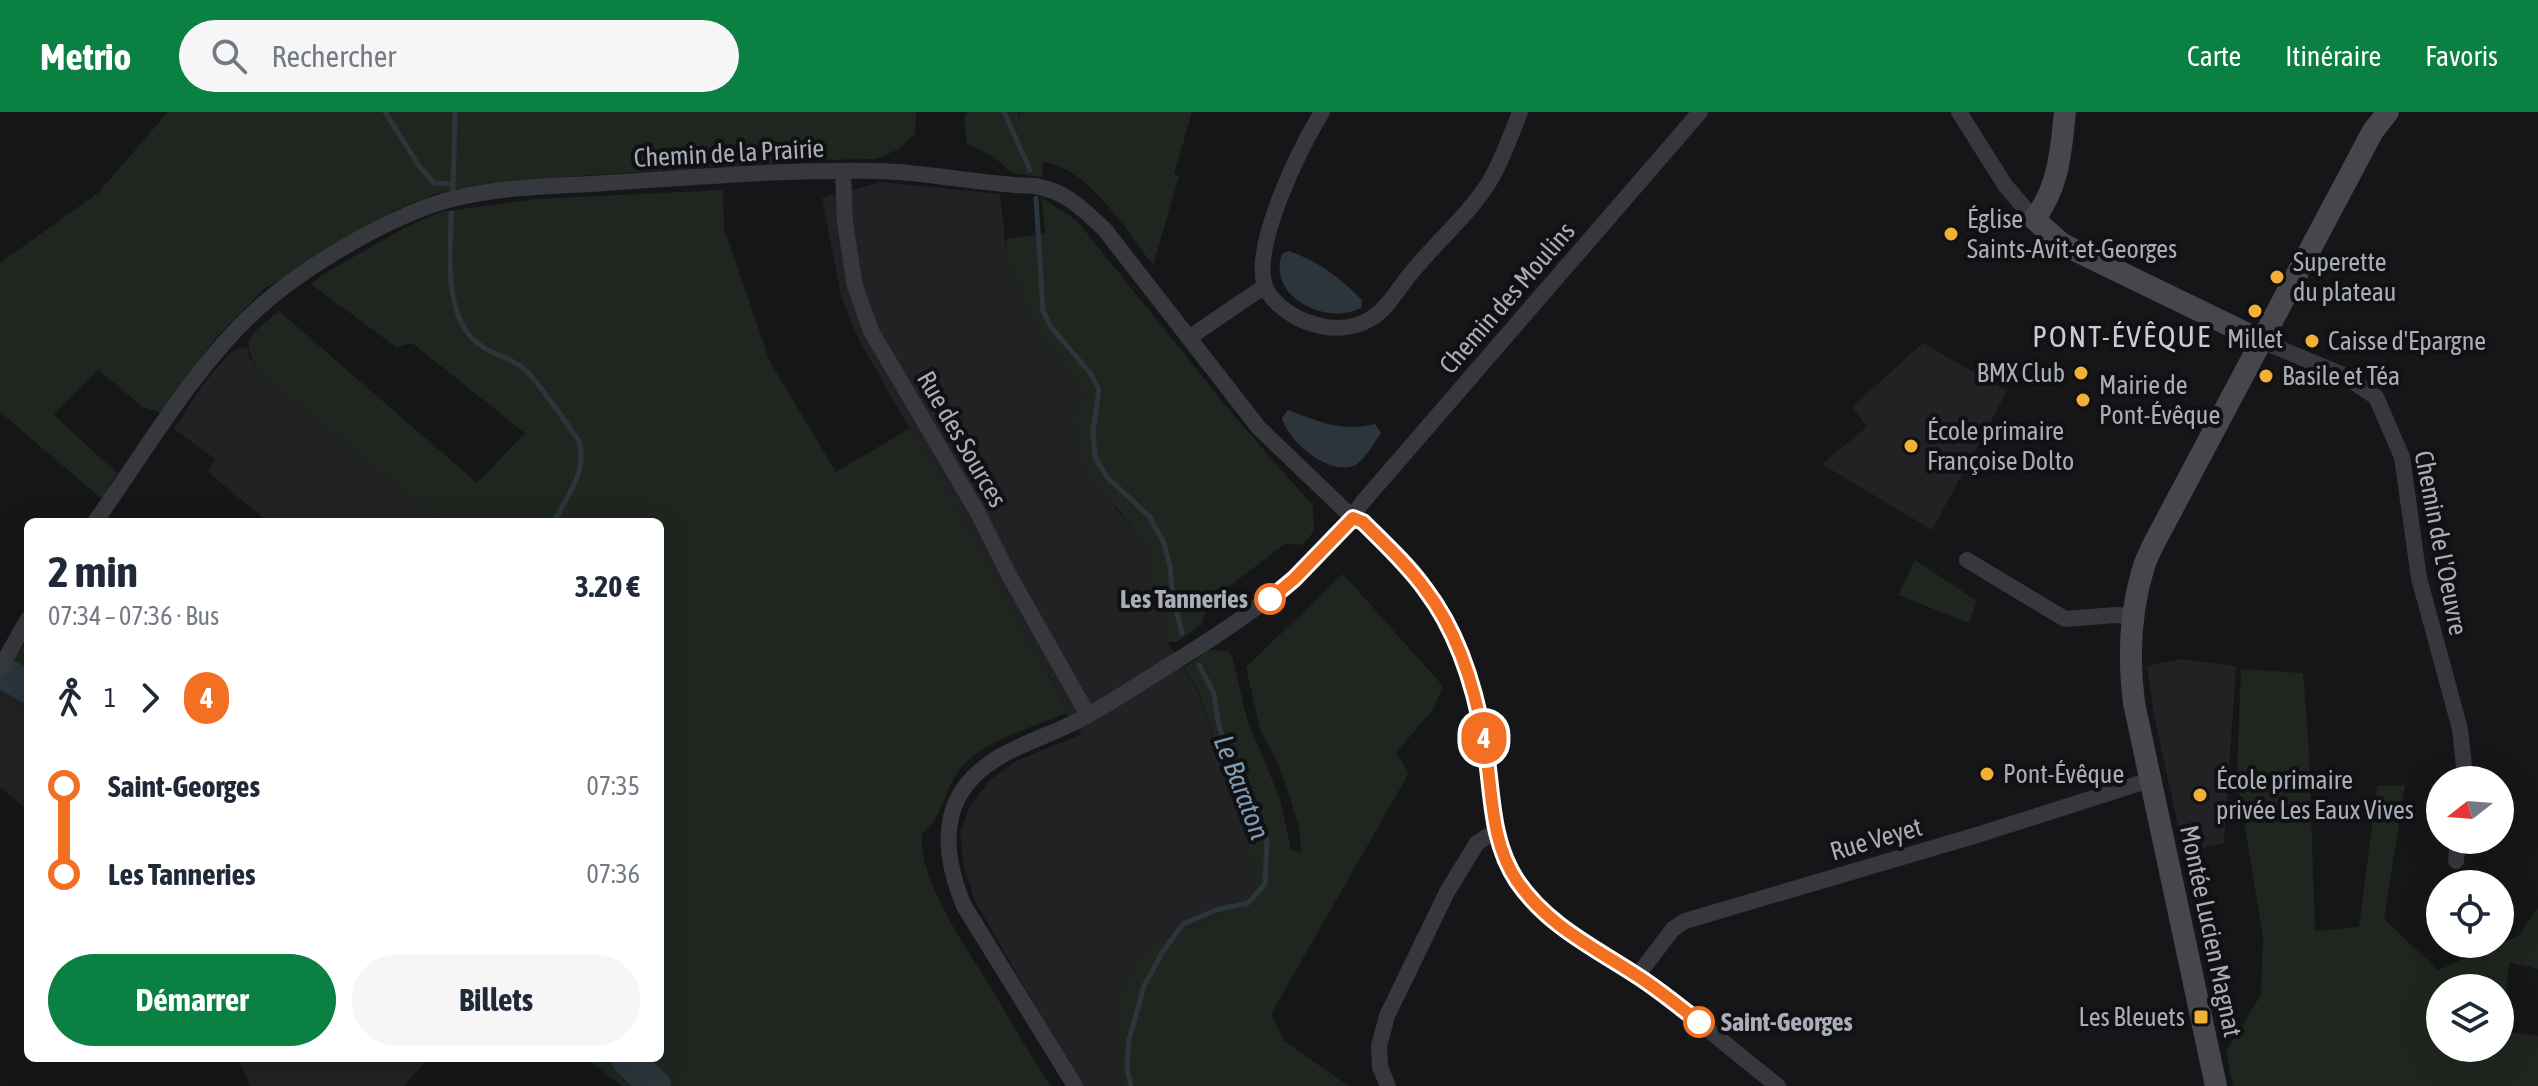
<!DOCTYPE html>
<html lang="fr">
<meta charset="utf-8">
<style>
body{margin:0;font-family:"Asap Condensed",sans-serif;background:#f6f6f7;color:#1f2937;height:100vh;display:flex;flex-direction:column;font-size:30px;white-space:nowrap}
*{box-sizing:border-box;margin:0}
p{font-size:26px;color:#747a83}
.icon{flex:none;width:44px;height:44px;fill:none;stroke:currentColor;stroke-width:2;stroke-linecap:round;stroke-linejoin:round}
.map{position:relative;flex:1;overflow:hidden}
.details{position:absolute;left:24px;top:406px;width:640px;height:544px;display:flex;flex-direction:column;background:#fff;border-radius:12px;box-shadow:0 8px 32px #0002}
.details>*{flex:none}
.badge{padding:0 16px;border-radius:26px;font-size:28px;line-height:52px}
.needle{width:52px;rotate:253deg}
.controls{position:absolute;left:2426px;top:654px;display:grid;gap:16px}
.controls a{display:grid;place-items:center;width:88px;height:88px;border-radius:50%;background:#fff;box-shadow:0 8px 32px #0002;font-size:40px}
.map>.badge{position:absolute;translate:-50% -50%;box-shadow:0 0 0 4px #fff}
.legs{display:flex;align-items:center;gap:12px;height:88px;padding:0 24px;font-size:26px}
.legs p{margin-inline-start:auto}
.headline{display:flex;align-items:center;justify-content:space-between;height:136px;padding:0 24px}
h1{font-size:44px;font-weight:700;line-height:60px}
.primary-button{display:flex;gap:16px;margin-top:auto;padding:16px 24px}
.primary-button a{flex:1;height:92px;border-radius:48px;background:#0b8043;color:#fff;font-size:32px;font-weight:700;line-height:92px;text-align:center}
.primary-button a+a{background:#f6f6f7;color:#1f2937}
ul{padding:0 24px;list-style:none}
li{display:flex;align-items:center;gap:28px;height:88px;font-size:30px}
li i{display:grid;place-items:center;width:12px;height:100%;margin:0 10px;background:currentColor}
li i::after{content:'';width:20px;height:20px;margin:-10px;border:6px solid;border-radius:50%;background:#fff}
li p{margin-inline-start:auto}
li:first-child i{background:linear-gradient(#0000 50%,currentColor 0)}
li:last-child i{background:linear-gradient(currentColor 50%,#0000 0)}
header{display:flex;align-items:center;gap:48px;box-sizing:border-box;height:112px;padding:0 40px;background:#0b8043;color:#fff}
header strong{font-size:38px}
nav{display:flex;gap:44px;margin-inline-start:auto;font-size:28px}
.search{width:560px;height:72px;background:#f6f6f7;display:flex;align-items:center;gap:20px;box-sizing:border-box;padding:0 28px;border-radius:44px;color:#747a83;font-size:30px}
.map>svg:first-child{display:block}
.built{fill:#222225}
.green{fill:#1e261f;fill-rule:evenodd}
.water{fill:#2c353c}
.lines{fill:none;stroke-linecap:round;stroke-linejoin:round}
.stream{stroke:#2c353c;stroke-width:5}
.river{stroke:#2c353c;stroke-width:32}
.street{stroke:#37383d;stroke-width:16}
.secondary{stroke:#45474d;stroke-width:22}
.line-1-casing{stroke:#fff;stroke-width:18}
.line-1{stroke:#f37023;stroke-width:12}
.poi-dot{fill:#f2b134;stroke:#111113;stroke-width:3}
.stop-1-dot{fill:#fff;stroke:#f37023;stroke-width:4}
.labels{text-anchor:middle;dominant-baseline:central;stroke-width:8;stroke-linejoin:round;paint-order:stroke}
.street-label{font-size:26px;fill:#a8adb8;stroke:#111113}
.poi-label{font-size:26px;fill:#a8adb8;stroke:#111113;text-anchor:start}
.stop-label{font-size:26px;font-weight:bold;fill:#a8adb8;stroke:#111113;text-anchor:end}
.water-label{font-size:28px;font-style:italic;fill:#7f9bb3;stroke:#111113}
.quarter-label{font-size:30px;letter-spacing:2px;fill:#c9ccd4;stroke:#111113}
</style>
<header>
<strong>Metrio</strong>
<div class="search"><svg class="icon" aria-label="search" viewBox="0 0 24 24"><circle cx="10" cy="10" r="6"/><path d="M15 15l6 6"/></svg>Rechercher</div>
<nav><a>Carte</a><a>Itinéraire</a><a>Favoris</a></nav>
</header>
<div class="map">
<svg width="2538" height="974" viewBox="0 0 2538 974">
<rect width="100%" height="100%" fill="#161618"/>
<g class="built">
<path d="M 881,70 L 1000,82 L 1007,146 L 1039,221 L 1054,238 L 1083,281 L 1075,303 L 1116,397 L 1145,431 L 1167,530 L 1197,578 L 1248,731 L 1254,777 L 1243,795 L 1154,830 L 1121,891 L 1122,974 L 1081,974 L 975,789 L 964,755 L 960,720 L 969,697 L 988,670 L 1016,649 L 1082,622 L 1066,601 L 1063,588 L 858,226 L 841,184 L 822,86 Z"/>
<path d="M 1923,231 L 2007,279 L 1932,418 L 1822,352 L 1867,315 L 1852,295 Z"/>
<path d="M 247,234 L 249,245 L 264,264 L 437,406 L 434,410 L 268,410 L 208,360 L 215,347 L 174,317 L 205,270 L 231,240 Z"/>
<path d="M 2180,547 L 2236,554 L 2224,731 L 2184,741 L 2154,603 L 2147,554 Z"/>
<path d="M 0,581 L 28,597 L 28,699 L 0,675 Z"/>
<path d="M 237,946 L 429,946 L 404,974 L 250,974 Z"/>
</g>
<g class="green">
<path d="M 168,0 L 916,0 L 915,22 L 899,37 L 876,47 L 816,48 L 564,65 L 478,73 L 435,82 L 391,100 L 263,178 L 214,228 L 163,301 L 142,295 L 98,257 L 54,303 L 117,361 L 102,387 L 0,300 L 0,151 L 98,81 Z"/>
<path d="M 967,0 L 1018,0 L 1018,6 L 1020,0 L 1192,0 L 1174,62 L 1179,64 L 1153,153 C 1127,120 1088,55 1043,50 L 1042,65 L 1013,61 L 991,43 L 967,32 L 964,5 Z"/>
<path d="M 723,78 L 724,116 L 770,250 L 836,360 L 910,316 L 1063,589 L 1066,601 C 1032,616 985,627 960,657 C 944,677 942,707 922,722 C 918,770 971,842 996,884 C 1013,914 1031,944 1051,974 L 622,974 L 585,946 L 660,946 L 660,410 L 434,410 L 437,406 L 264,264 C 237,229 248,224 279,199 L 477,371 L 525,321 L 412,231 L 396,235 L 311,172 L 322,163 L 404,116 L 441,100 L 536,87 Z"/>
<path d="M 1041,85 L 1077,109 L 1236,306 L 1313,394 L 1314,419 L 1303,433 L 1286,431 L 1209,490 L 1201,513 L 1177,530 L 1167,530 L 1145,431 L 1086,358 L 1075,303 L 1083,281 L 1054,238 L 1039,221 L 1007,146 L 1006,127 L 1045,121 Z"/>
<path d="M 1915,448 L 1977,489 L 1969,511 L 1898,483 Z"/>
<path d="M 1343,462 L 1443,574 L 1433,597 L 1396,641 L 1409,661 L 1271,902 L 1284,929 L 1349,974 L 1122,974 L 1121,891 L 1136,852 L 1154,830 L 1243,795 L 1254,777 L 1248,731 L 1198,578 L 1184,556 L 1208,538 L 1228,539 L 1232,544 L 1247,607 L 1280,687 L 1291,738 L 1301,740 L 1299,715 L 1289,683 L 1277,649 L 1260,618 L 1246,555 Z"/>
<path d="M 28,528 L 28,597 L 0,581 C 0,564 17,540 28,528 Z"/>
<path d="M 2241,557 L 2303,561 L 2309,640 L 2315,819 L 2359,815 L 2377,674 L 2405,673 L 2384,807 L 2438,858 L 2518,824 L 2538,796 L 2538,857 L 2509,850 L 2503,919 L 2538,924 L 2538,974 L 2233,974 L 2226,939 L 2261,883 L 2263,826 L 2237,665 ZM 2440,876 L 2500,876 L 2500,936 L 2440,936 Z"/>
</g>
<g class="water">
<path d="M 1288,139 C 1317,148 1340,166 1362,188 L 1361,196 C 1326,214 1267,185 1282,142 Z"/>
<path d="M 1288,298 C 1320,310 1341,320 1375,312 L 1381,321 C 1374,330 1367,345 1357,352 C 1332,367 1288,330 1282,306 Z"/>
</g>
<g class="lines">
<g class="stream">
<path d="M 385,0 L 419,54 L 434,71 L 453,72"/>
<path d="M 1004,0 L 1030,58"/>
<path d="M 453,79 L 455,0"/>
<path d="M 1036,86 L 1043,199 L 1051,215 L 1091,262 L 1099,278 L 1093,319 L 1095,345 L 1107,365 L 1149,404 L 1164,431 L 1170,454 L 1172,481 L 1182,521"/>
<path d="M 451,101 C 451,140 443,196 473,227 C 486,241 507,244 522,255 C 536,266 567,312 579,329 C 587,360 570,379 556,406 L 558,410"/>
<path d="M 646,946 L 647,969"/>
<path d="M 1131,974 L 1127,956 L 1129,928 L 1144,874 L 1162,841 L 1183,812 L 1216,798 L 1248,791 L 1265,772 L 1267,728 L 1248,693 L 1219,615 L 1214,582 L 1199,553"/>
</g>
<g class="river">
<path d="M 0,559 L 28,575"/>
<path d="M 626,946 L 655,974"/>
</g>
<g class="street">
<path d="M 1322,0 C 1300,36 1254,129 1264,171 C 1268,187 1287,201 1302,208 C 1326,218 1349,220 1372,206 C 1389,195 1399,175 1412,160 C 1438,128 1470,102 1491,67 C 1503,46 1511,23 1520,0"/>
<path d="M 1959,0 L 2005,73 L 2034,107"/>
<path d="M 843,60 L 845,111 L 855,174 L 871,219 L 978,401 L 1009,463 L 1088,603"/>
<path d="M 1190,225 L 1265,174"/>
<path d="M 2262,229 L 2343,263 L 2376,285 L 2402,345 L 2419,466 L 2460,617 L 2464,654 L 2463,668"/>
<path d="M 95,410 C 142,344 193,257 252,202 C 296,160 375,113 432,93 C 487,74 549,75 606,71 C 697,65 788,57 878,59 C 930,60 982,73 1035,74 C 1066,79 1083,97 1105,118 L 1259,316 L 1353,406 C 1374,415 1391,438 1406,455 C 1454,508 1478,576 1487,647 C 1491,678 1491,713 1503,742 C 1531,813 1607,840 1664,883 C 1703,912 1739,944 1778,974"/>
<path d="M 1967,448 L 2065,507 L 2115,503 L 2133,504"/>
<path d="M 0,556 L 28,507"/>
<path d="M 2456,749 L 2458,728"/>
<path d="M 1637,864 L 1673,817 L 1685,809 L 1977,723 L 2150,668"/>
<path d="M 1075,974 L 964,794 C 948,755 938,709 967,672 C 994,638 1039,629 1077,609 C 1106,594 1133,576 1160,559 C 1217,524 1270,490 1318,443 C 1334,428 1349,412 1361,392 L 1700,0"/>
<path d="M 1388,974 L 1380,955 L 1379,934 L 1387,904 L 1447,780 L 1477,731 L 1496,719"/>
</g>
<g class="secondary">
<path d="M 2065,0 C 2061,38 2059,76 2034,107 L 2062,132 L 2262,229"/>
<path d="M 2216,974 L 2134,591 C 2128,544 2130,499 2144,454 C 2150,436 2161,419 2169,403 L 2373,19 L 2388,0"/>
</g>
</g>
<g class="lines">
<g class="line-1-casing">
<path id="line-1" d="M 1270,487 L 1294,467 L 1353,406 L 1363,410 C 1384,431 1407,452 1425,477 C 1458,520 1475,576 1484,628 C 1493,677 1489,727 1517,769 C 1547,813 1593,835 1636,863 C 1658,877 1679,894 1699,910"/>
</g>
<use href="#line-1" class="line-1"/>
</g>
<g class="poi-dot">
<circle cx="1951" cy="122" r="8"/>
<circle cx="2277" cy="165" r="8"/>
<circle cx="2255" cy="199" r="8"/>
<circle cx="2312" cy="229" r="8"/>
<circle cx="2081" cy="261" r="8"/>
<circle cx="2266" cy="264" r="8"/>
<circle cx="2083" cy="288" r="8"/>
<circle cx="1911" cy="334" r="8"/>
<circle cx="1987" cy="662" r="8"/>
<circle cx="2200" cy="683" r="8"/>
<rect x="2193" y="897" width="16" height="16" rx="4"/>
</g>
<g class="stop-1-dot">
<circle cx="1270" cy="487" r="14"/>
<circle cx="1699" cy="910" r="14"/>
</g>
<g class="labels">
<g class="street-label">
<text transform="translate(729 41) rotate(-3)">Chemin de la Prairie</text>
<text transform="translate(1507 186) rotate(-49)">Chemin des Moulins</text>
<text transform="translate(962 327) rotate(60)">Rue des Sources</text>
<text transform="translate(2441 431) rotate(79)">Chemin de L'Oeuvre</text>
<text transform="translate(1876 727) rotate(-16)">Rue Veyet</text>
<text transform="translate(2211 819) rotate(78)">Montée Lucien Magnat</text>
</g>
<g class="poi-label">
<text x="1967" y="107">Église<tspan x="1967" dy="30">Saints-Avit-et-Georges</tspan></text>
<text x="2293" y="150">Superette<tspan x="2293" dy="30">du plateau</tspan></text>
<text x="2255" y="227" text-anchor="middle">Millet</text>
<text x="2328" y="229">Caisse d'Epargne</text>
<text x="2065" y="261" text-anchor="end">BMX Club</text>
<text x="2282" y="264">Basile et Téa</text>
<text x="2099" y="273">Mairie de<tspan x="2099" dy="30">Pont-Évêque</tspan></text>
<text x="1927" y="319">École primaire<tspan x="1927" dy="30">Françoise Dolto</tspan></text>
<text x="2003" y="662">Pont-Évêque</text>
<text x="2216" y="668">École primaire<tspan x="2216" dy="30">privée Les Eaux Vives</tspan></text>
<text x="2185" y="905" text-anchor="end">Les Bleuets</text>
</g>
<g class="stop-label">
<text x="1248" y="487">Les Tanneries</text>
<text x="1721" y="910" text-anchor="start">Saint-Georges</text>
</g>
<g class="water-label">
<text transform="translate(1242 675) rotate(69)">Le Baraton</text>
</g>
<g class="quarter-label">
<text x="2122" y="224">PONT-ÉVÊQUE</text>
</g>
</g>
</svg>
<div class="controls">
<a><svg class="needle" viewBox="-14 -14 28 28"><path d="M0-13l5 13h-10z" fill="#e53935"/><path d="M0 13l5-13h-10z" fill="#747a83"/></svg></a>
<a><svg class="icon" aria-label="locate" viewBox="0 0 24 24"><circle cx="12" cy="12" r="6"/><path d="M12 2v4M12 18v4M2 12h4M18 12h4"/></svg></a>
<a><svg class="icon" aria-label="layers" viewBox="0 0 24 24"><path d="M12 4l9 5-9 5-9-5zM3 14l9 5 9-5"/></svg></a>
</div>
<b class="badge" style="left:1484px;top:626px;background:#f37023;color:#fff">4</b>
<section class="details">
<div class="headline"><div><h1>2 min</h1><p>07:34 – 07:36 · Bus</p></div><b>3.20 €</b></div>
<div class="legs"><svg class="icon" aria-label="walk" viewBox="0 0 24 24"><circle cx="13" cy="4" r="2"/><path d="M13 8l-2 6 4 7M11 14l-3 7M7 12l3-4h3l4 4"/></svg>1<svg class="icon" aria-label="forward" viewBox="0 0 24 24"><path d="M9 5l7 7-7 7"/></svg><b class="badge" style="background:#f37023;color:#fff">4</b></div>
<ul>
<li><i style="color:#f37023"></i><b>Saint-Georges</b><p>07:35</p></li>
<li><i style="color:#f37023"></i><b>Les Tanneries</b><p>07:36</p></li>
</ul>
<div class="primary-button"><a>Démarrer</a><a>Billets</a></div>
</section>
</div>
